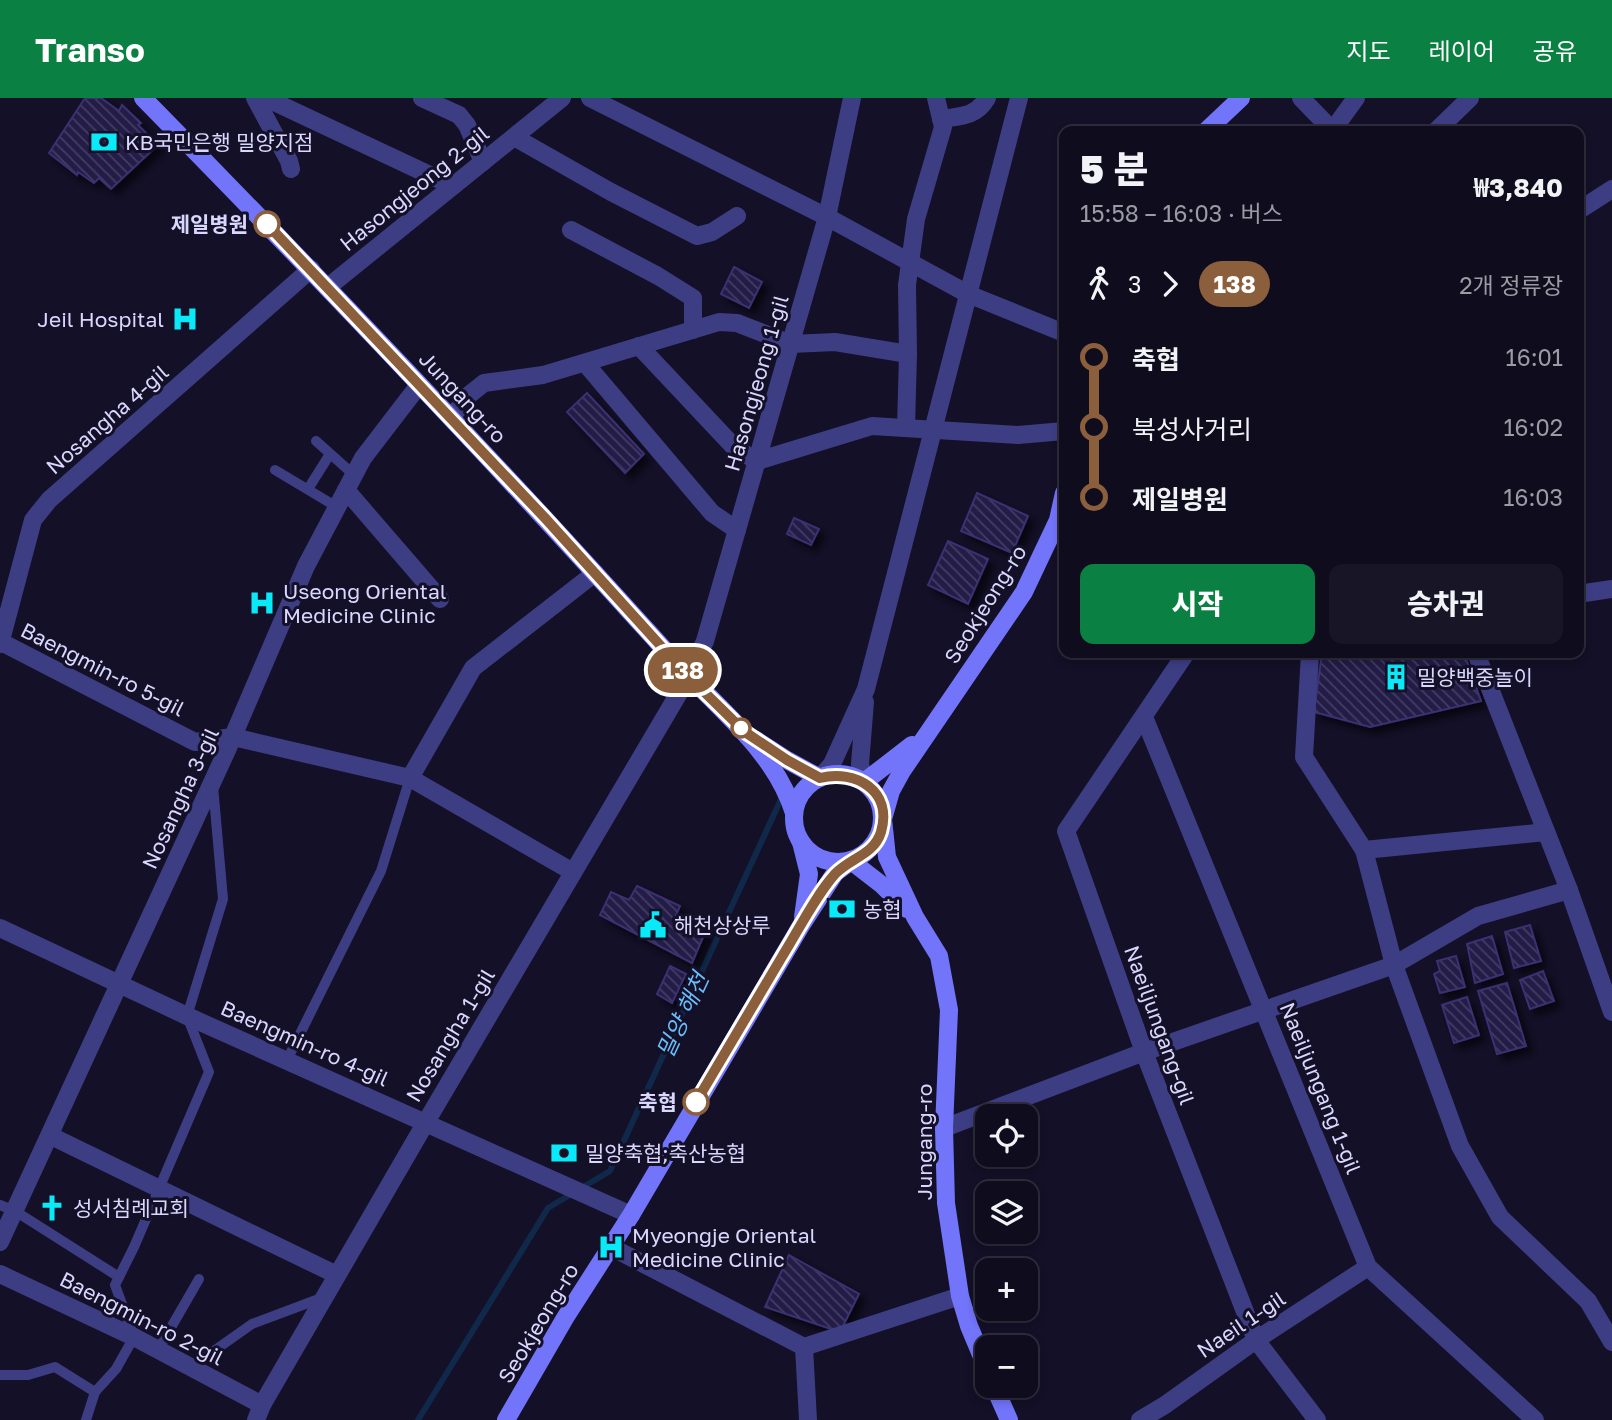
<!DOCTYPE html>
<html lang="ko">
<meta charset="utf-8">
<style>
body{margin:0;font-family:"Golos Text","Noto Sans KR",sans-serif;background:#171526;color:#f1f3f6;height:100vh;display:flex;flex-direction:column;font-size:26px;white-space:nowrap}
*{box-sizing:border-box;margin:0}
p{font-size:23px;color:#9b9ba4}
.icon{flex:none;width:38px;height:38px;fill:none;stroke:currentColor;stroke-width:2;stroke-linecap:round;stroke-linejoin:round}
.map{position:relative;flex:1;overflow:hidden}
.side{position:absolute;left:1059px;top:28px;width:525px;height:532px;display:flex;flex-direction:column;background:#0e0c1d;border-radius:14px;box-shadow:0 4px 10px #0003,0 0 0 2px #2e2c3b}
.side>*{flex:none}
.badge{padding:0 14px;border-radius:23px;font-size:24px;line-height:46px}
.tools{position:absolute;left:975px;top:1006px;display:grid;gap:14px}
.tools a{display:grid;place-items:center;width:63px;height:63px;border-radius:14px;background:#0e0c1d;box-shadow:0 4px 10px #0003,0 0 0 2px #2e2c3b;font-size:35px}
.map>.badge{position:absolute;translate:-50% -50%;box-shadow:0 0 0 4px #fff}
.legs{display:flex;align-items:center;gap:10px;height:77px;padding:0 21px;font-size:23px}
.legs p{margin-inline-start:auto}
.head{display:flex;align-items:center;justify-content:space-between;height:119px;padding:0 21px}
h1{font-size:38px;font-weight:800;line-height:52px}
.action{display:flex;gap:14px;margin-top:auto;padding:14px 21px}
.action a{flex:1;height:80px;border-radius:14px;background:#0b8043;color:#fff;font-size:28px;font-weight:800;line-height:80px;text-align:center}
.action a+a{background:#171526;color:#f1f3f6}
ul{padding:0 21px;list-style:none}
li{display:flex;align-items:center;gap:24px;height:70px;font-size:26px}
li i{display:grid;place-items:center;width:10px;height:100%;margin:0 9px;background:currentColor}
li i::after{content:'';width:18px;height:18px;margin:-9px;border:5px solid;border-radius:50%;background:#0e0c1d}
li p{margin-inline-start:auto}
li:first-child i{background:linear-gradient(#0000 50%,currentColor 0)}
li:last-child i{background:linear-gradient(currentColor 50%,#0000 0)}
header{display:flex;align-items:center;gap:42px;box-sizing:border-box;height:98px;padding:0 35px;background:#0b8043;color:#fff}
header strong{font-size:33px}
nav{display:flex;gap:38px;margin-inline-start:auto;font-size:24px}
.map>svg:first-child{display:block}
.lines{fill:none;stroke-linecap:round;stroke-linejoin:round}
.stream{stroke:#10294b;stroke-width:6}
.building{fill:url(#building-back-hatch);stroke:#3a3072;stroke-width:2;filter:url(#shadow)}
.lane{stroke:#3d3d84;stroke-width:10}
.street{stroke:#3d3d84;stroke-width:18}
.secondary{stroke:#7274fa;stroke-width:18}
.line-1-casing{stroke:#fff;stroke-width:16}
.line-1{stroke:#8b5e3c;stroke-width:10}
.stop-1-dot{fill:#fff;stroke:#8b5e3c;stroke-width:3.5}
.labels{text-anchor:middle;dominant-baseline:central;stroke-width:6;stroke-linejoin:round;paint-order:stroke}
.poi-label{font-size:21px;fill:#dad7fe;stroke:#131027;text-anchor:start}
.street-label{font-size:21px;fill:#dad7fe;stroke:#131027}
.stop-label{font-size:21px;font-weight:bold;fill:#dad7fe;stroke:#131027;text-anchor:end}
.water-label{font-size:23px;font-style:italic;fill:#69bdfa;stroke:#131027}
</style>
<header>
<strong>Transo</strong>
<nav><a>지도</a><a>레이어</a><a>공유</a></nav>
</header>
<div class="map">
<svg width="1612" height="1322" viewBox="0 0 1612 1322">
<defs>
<pattern id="building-back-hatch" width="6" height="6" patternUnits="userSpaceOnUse" patternTransform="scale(1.75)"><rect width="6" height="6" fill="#241d47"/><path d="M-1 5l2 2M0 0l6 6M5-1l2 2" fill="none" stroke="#433d63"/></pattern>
<filter id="shadow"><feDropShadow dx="6" dy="6" stdDeviation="3.5" flood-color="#0009"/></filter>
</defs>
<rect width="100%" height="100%" fill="#131027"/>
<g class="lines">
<path class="stream" d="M 418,1322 L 548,1110 L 610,1073 L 782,699"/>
</g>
<g class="building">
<path d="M 85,0 L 101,0 L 119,13 L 122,7 L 141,25 L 138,27 L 158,47 L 111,91 L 99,80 L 94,85 L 78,74 L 77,77 L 49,55 Z"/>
<path d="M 734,169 L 762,184 L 749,210 L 721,196 Z"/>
<path d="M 587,295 L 644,356 L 625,375 L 567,314 Z"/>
<path d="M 977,395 L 1028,418 L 1012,455 L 961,433 Z"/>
<path d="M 794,420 L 819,431 L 811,447 L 787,436 Z"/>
<path d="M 948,443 L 988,461 L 968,506 L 928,487 Z"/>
<path d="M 1322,555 L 1464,555 L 1481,603 L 1370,629 L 1314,614 Z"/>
<path d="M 637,788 L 680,808 L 676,817 L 706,832 L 692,865 L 600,817 L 611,794 L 629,802 Z"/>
<path d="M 1530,827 L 1541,863 L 1514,870 L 1505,834 Z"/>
<path d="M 1492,838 L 1503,876 L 1475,885 L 1467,846 Z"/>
<path d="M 1456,858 L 1465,889 L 1440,895 L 1434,876 L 1440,873 L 1437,863 Z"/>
<path d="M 670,868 L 686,876 L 672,905 L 657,896 Z"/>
<path d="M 1543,873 L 1554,903 L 1530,911 L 1520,882 Z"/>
<path d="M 1507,885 L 1526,948 L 1497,956 L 1478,893 Z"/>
<path d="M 1467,899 L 1479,937 L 1454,945 L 1442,907 Z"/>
<path d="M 789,1157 L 859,1196 L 840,1234 L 765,1209 Z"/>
</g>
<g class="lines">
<g class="lane">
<path d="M 316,343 L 354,377"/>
<path d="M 275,372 L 337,409"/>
<path d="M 308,391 L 330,356"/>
<path d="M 287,962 L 381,773 L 410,680"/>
<path d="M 0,1107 L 15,1113 L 119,1179"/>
<path d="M 158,1252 L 199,1181"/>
<path d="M 191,1269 L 252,1226 L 324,1199"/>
<path d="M 0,1277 L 28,1277 L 55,1269 L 95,1294"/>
<path d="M 86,1322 L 95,1294 L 116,1271 L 134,1239 L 115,1187 L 134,1149 L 209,974 L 187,918 L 223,801 L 213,688"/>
</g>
<g class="street">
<path d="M 255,0 L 289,63 L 291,71"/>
<path d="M 266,0 L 453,88"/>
<path d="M 422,0 L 459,17 L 467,27 L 483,64"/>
<path d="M 590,0 L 827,119 L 968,196 L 1064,235"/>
<path d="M 1301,0 L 1333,33"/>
<path d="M 941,21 C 961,18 976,19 987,0"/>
<path d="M 1332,33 L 1356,0"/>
<path d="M 1436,33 L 1470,0"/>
<path d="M 514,39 L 611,94 L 697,138 L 712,134 L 737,118"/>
<path d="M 1578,113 L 1612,91"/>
<path d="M 571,132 L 658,178 L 693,200 L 693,232"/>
<path d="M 328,189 L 562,0"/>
<path d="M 639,248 L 735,350 L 757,363 L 872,328 L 1018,337 L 1064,333"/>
<path d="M 908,256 L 907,187 L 916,121 L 943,29 L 936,0"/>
<path d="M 585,265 L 712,415 L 737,432"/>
<path d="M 451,320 L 469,297 L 484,285 L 543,277 L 719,224 L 737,225 L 791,246 L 835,244 L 908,256 L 906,330"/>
<path d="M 346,392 L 440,501"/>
<path d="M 1578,496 L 1612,491"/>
<path d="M 1,544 L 195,644 L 233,639 L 410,680 L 573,774"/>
<path d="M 0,546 L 33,422 L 49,402 L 311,171"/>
<path d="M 1186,555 L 1066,733 L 1144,954 L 1256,1242 L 1317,1322"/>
<path d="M 1310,555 L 1304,659 L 1364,752 L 1546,734"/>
<path d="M 1476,555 L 1569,792 L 1612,914"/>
<path d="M 1144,619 L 1368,1169 L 1535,1322"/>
<path d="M 410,680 L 473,570 L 595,475"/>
<path d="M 820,680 L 832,666 L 866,591 L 1019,0"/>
<path d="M 864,684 L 860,666 L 865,604"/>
<path d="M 1364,752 L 1394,867 L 1460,1048 L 1500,1119 L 1588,1203 L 1612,1244"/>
<path d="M 0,830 L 187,918 L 631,1117"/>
<path d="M 944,1030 L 1144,954 L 1394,867 L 1478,818 L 1569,792"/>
<path d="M 51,1038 L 337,1177"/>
<path d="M 0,1144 L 228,650 L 306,468 L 363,360 L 419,287"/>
<path d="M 611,1149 L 804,1249"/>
<path d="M 0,1176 L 134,1239 L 262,1307"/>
<path d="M 256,1322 L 262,1307 L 426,1024 L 689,578 L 705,543 L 827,119 L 852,0"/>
<path d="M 808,1322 L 804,1249 L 960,1198"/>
<path d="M 1140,1322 L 1165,1307 L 1256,1242 L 1368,1169"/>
</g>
<g class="secondary">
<path d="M 143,0 C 313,173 480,348 642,527 C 658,544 673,562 689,578 C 729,620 776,658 794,715"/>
<path d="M 1206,33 L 1241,0"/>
<path d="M 756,642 L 787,662 L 820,680"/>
<circle cx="838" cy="720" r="44"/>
<path d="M 864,684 L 912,647"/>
<path d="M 801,744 L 809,776 L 803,819"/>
<path d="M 987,1271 L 969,1228 L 960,1198 L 946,1105 L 944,1030 L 949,912 L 939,858 L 915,819 L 887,759 L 883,721 L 891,693 L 902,673 L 1024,494 L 1058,422 L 1064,395"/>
<path d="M 994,1288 L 1009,1322"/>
<path d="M 506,1322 L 565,1220 L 631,1117 L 802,826 L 835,775 L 851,763 L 882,787 L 907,811"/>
</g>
</g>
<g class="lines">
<g class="line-1-casing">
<path id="line-1" d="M 267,126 L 545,420 L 688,578 L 745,634 L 787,662 L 820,680 C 856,671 893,693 881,734 C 874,757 850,760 835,776 C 816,797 798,833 783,857 C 754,906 725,955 696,1004"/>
</g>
<use href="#line-1" class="line-1"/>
</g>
<defs>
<g id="bank-bare" transform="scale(2.1)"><path d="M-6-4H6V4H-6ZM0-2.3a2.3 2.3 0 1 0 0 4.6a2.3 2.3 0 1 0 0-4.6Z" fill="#0ae9f7" stroke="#131027" stroke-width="2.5" paint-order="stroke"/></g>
<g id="hospital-bare" transform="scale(2.1)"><path d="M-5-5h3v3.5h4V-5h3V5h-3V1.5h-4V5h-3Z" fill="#0ae9f7" stroke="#131027" stroke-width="2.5" paint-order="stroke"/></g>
<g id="building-bare" transform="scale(2.1)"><path d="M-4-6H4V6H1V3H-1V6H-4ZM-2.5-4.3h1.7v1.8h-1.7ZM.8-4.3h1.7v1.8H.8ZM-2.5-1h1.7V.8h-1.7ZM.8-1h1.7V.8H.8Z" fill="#0ae9f7" stroke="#131027" stroke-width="2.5" paint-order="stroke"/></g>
<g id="civic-bare" transform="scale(2.1)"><path d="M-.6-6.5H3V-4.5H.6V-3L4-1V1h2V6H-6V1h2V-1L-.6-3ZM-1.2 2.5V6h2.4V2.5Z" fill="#0ae9f7" stroke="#131027" stroke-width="2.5" paint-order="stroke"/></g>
<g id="church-bare" transform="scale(2.1)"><path d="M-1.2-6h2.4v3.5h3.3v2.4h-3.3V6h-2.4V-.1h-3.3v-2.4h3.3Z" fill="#0ae9f7" stroke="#131027" stroke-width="2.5" paint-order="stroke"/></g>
</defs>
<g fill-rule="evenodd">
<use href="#bank-bare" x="104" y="44"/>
<use href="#hospital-bare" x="185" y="221"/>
<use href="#hospital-bare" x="262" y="505"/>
<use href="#building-bare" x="1396" y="579"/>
<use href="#bank-bare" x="842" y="811"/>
<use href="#civic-bare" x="653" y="827"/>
<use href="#bank-bare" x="564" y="1055"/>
<use href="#church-bare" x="52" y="1110"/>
<use href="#hospital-bare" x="611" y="1149"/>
</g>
<g class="stop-1-dot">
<circle cx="267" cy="126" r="12"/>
<circle cx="741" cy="630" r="9"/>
<circle cx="696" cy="1004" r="12"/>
</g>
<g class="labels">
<g class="poi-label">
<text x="125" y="44">KB국민은행 밀양지점</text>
<text x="164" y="221" text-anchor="end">Jeil Hospital</text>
<text x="283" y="493">Useong Oriental<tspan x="283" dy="24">Medicine Clinic</tspan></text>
<text x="1417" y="579">밀양백중놀이</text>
<text x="863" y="811">농협</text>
<text x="674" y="827">해천상상루</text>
<text x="585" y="1055">밀양축협;축산농협</text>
<text x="73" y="1110">성서침례교회</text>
<text x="632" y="1137">Myeongje Oriental<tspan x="632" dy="24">Medicine Clinic</tspan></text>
</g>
<g class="street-label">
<text transform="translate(414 90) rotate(-39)">Hasongjeong 2-gil</text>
<text transform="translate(756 285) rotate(-74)">Hasongjeong 1-gil</text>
<text transform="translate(463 299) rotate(47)">Jungang-ro</text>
<text transform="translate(107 321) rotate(-41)">Nosangha 4-gil</text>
<text transform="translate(985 506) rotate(-58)">Seokjeong-ro</text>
<text transform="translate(103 571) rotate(27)">Baengmin-ro 5-gil</text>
<text transform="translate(180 700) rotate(-65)">Nosangha 3-gil</text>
<text transform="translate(1160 927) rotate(70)">Naeiljungang-gil</text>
<text transform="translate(450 937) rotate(-59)">Nosangha 1-gil</text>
<text transform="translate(305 945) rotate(24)">Baengmin-ro 4-gil</text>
<text transform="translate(1321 990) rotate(68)">Naeiljungang 1-gil</text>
<text transform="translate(924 1044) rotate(-90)">Jungang-ro</text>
<text transform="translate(142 1220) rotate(27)">Baengmin-ro 2-gil</text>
<text transform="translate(538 1225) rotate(-59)">Seokjeong-ro</text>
<text transform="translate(1241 1226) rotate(-34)">Naeil 1-gil</text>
</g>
<g class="stop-label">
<text x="248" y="126">제일병원</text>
<text x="677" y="1004">축협</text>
</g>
<g class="water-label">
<text transform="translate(682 917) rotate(-65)">밀양 해천</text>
</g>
</g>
</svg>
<div class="tools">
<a><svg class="icon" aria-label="locate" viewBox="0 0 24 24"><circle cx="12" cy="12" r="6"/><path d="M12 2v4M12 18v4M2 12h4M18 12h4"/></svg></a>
<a><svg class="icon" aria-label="layers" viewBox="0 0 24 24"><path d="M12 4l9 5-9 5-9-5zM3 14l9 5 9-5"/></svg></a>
<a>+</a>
<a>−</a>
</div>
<b class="badge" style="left:683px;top:572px;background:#8b5e3c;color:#fff">138</b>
<section class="side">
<div class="head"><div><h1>5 분</h1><p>15:58 – 16:03 · 버스</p></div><b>₩3,840</b></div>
<div class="legs"><svg class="icon" aria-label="walk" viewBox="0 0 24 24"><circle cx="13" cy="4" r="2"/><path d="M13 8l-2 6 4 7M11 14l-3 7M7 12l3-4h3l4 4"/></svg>3<svg class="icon" aria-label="forward" viewBox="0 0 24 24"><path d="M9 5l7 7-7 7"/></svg><b class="badge" style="background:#8b5e3c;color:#fff">138</b><p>2개 정류장</p></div>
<ul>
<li><i style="color:#8b5e3c"></i><b>축협</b><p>16:01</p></li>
<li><i style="color:#8b5e3c"></i><span>북성사거리</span><p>16:02</p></li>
<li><i style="color:#8b5e3c"></i><b>제일병원</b><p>16:03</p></li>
</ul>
<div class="action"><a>시작</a><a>승차권</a></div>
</section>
</div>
